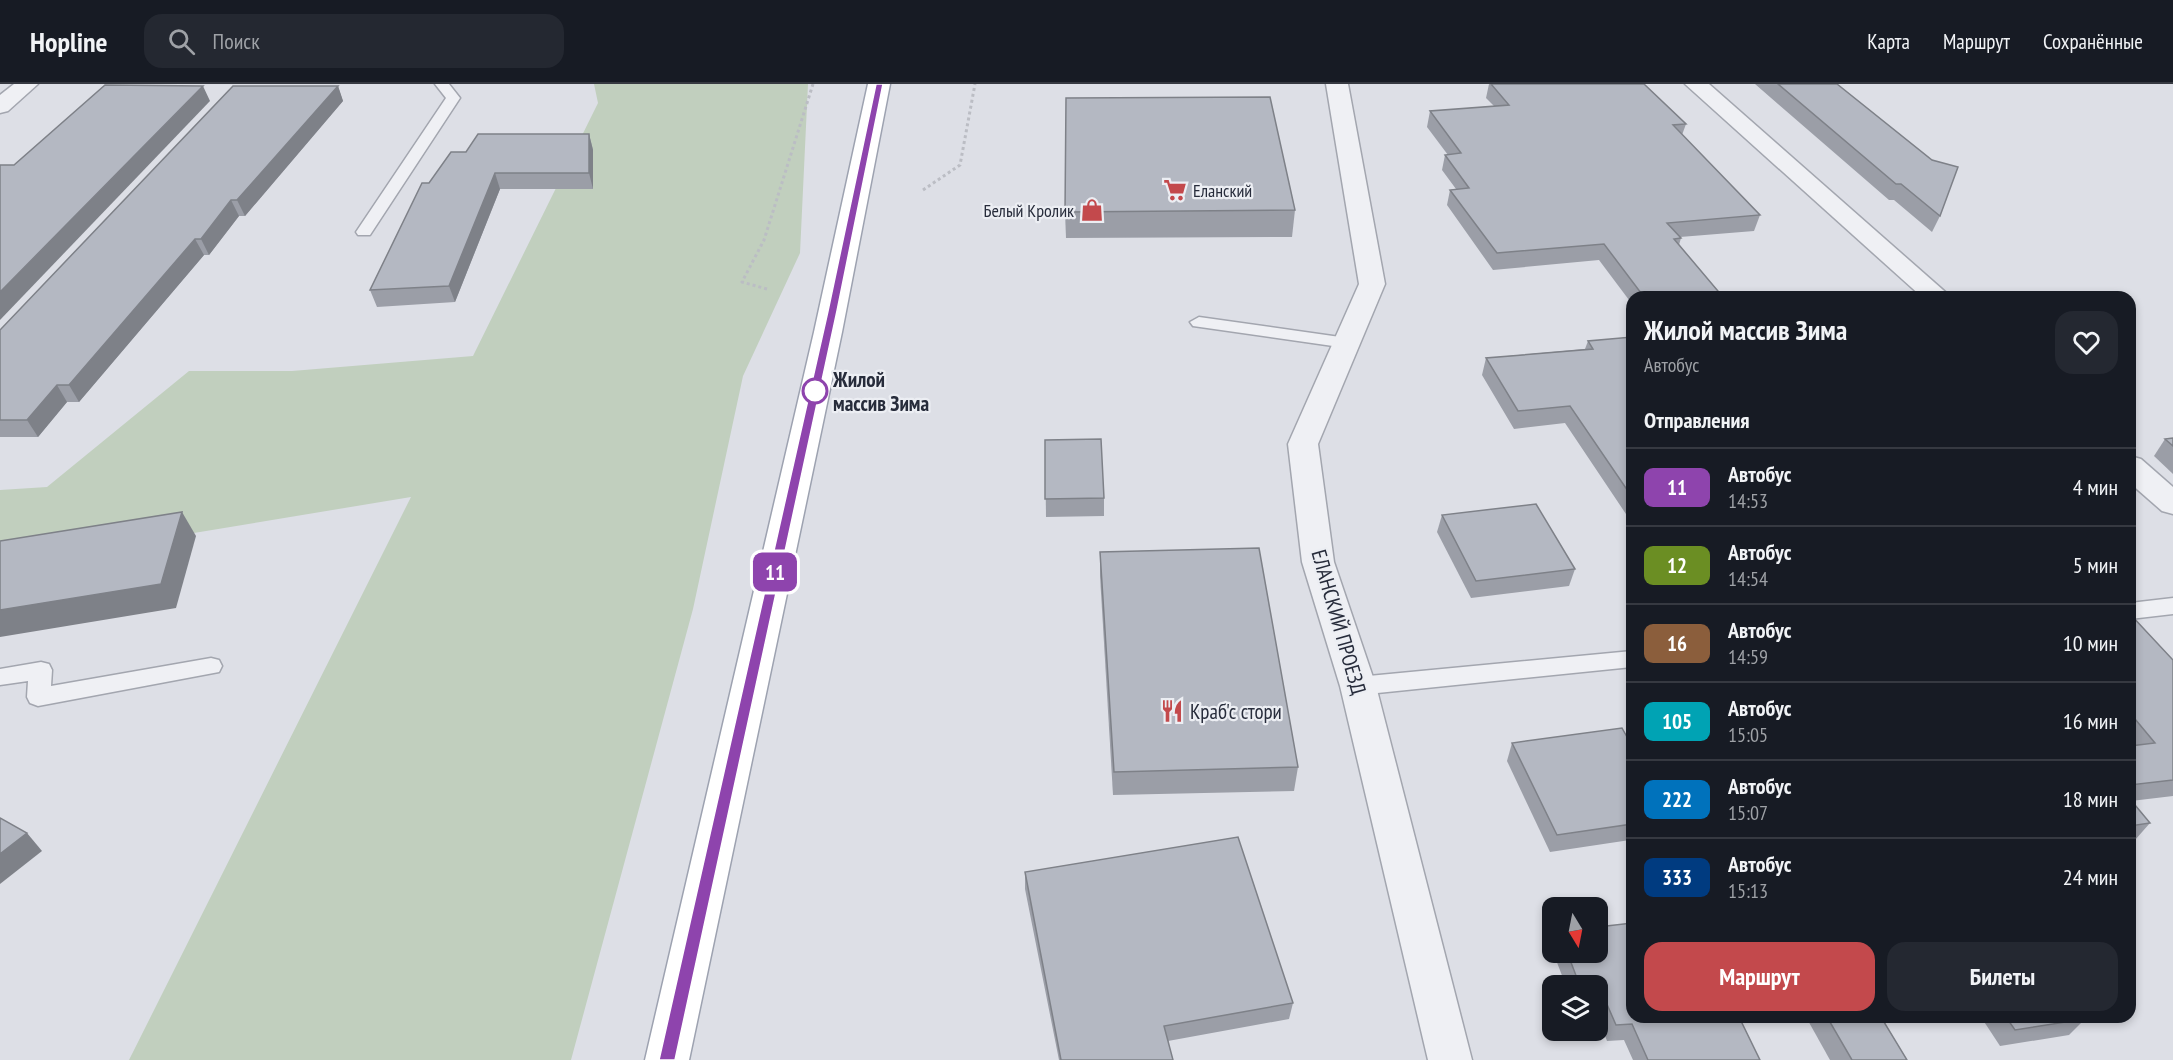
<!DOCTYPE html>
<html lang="ru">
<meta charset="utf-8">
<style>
body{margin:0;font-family:"PT Sans Narrow",sans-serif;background:#242831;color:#f1f3f6;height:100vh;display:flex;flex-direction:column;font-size:22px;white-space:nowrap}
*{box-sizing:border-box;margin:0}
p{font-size:20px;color:#9ea1a6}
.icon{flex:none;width:33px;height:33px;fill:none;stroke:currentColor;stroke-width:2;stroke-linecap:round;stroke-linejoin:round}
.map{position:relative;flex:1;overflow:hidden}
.panel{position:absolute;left:1626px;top:207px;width:510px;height:732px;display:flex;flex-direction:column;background:#171b24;border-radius:18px;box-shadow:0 3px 9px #0003}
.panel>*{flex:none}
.badge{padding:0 12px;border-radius:9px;font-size:21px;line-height:39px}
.needle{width:39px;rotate:170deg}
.tools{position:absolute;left:1542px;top:813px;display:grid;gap:12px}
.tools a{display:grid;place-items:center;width:66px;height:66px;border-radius:12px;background:#171b24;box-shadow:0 3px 9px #0003;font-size:30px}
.map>.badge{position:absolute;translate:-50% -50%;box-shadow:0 0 0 3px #fff}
h2{padding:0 18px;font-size:22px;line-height:54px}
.round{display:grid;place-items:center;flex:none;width:63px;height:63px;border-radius:18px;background:#242831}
.headline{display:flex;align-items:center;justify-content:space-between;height:102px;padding:0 18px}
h1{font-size:28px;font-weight:700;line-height:45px}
.primary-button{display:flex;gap:12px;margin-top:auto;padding:12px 18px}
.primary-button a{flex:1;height:69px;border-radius:18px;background:#c3494c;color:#fff;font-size:24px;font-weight:700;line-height:69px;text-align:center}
.primary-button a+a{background:#242831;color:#f1f3f6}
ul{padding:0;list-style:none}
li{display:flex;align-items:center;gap:18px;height:78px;padding:0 18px;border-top:2px solid #363941}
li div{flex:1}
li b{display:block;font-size:22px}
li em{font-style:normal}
li .badge{min-width:66px;font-weight:700;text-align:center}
header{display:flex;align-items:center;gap:36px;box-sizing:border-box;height:84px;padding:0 30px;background:#171b24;border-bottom:2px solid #363941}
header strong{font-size:28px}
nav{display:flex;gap:33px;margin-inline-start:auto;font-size:21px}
.search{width:420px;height:54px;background:#242831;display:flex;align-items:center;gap:15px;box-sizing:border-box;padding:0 21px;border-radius:18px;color:#9ea1a6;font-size:22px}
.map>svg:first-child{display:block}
.green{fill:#c1cfbe}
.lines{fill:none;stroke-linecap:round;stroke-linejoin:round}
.lane-casing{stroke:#a3a6af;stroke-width:3}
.street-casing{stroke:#a3a6af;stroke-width:3}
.primary-casing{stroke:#9da2b0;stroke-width:3}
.path{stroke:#bbbdc4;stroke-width:3;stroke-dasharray:3 3;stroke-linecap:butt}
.lane{fill:#eff0f4;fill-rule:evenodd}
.street{fill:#eff0f4;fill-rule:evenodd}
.primary{fill:#fff;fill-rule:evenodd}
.wall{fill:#9b9ea7}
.shaded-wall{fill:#7e8188}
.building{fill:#b4b8c2;stroke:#7e8188;stroke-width:1.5}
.line{fill:#8e44ad;stroke:#fff;stroke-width:1.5}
.stop-dot{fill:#fff;stroke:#8e44ad;stroke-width:3}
.labels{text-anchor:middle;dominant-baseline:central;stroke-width:4.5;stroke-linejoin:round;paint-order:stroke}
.far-poi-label{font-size:18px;fill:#272c3b;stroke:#eceef3;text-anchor:start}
.stop-label{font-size:21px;font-weight:bold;fill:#272c3b;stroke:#eceef3;text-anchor:start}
.street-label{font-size:21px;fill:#272c3b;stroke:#eceef3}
.poi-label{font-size:21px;fill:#272c3b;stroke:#eceef3;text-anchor:start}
</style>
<header>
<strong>Hopline</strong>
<div class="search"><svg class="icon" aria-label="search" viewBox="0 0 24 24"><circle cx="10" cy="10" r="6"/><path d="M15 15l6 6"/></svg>Поиск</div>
<nav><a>Карта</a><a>Маршрут</a><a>Сохранённые</a></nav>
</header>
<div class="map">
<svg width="2173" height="976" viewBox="0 0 2173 976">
<rect width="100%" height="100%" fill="#dddfe6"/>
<path class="green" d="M 594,0 L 808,0 L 800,169 L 743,292 L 693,525 L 571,976 L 129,976 L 411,413 L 0,481 L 0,406 L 47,403 L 189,287 L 292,287 L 473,272 L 598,19 Z"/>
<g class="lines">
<g class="lane-casing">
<g id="lane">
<path d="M 435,0 L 449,0 L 460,14 L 370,151 L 358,151 L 356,148 L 446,14 Z"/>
<path d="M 1199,233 L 1347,254 L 1356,259 L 1347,264 L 1193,242 L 1190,238 Z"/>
<path d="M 2173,514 L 2173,530 L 2130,535 L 2130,519 Z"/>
<path d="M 1632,567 L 1632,583 L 1358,611 L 1350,608 L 1347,602 L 1350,596 L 1358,593 Z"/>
<path d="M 211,574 L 219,576 L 222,582 L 219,588 L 38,622 L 30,619 L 27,613 L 28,597 L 0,601 L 0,585 L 41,578 L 49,580 L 52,586 L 51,602 Z"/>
</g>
</g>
<g class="street-casing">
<g id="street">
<path d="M 14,0 L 38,0 L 8,27 L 0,29 L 0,11 Z"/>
<path d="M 1326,0 L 1348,0 L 1385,200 L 1318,360 L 1334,478 L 1376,602 L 1472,976 L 1428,976 L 1340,602 L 1302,478 L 1288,360 L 1359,200 Z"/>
<path d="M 1685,0 L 1709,0 L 1951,213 L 1922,213 Z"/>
<path d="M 2130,372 L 2141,375 L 2173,403 L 2173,430 L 2162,427 L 2130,399 Z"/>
</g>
</g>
<g class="primary-casing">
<path id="primary" d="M 868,0 L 890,0 L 842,248 L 689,976 L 645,976 L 814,248 Z"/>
</g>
<g class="path">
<path d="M 923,106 L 960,81 L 975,0"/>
<path d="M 767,205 L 742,198 L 764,156 L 813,0"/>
</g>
<use href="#lane" class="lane"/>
<use href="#street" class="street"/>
<use href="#primary" class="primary"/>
</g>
<g class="wall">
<path d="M 1489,0 L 1644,0 L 1686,40 L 1682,51 L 1760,131 L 1754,147 L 1680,153 L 1681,154 L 1679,161 L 1723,213 L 1632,213 L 1632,220 L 1599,176 L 1493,186 L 1447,121 L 1450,106 L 1456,105 L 1442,86 L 1445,71 L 1448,71 L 1427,43 L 1430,27 L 1494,22 L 1486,14 Z"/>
<path d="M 1755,0 L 1837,0 L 1940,132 L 1932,148 L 1894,116 L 1889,116 Z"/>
<path d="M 338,2 L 343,17 L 245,132 L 239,132 L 209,171 L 204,171 L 79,318 L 67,318 L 38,353 L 0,353 L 0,246 Z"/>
<path d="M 589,50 L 593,66 L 593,105 L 500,105 L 455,218 L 377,223 L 370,206 L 429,99 Z"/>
<path d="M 1295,126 L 1292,153 L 1066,154 L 1065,128 Z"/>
<path d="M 1632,253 L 1632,439 L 1565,339 L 1514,345 L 1482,291 L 1486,274 L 1585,265 L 1588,257 Z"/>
<path d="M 2173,354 L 2173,390 L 2154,372 L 2165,355 Z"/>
<path d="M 1045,356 L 1104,414 L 1104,432 L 1046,433 Z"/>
<path d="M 1442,431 L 1575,485 L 1569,502 L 1471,514 L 1437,448 Z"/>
<path d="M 1100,468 L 1298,683 L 1294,707 L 1113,711 L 1100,492 Z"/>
<path d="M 2130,530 L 2173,576 L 2173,712 L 2131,717 L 2150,739 L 2135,756 L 2130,757 Z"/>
<path d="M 1512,659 L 1632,662 L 1632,755 L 1630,756 L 1550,768 L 1507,677 Z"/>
<path d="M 1025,788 L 1293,919 L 1289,935 L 1168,957 L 1173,976 L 1059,976 L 1025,805 Z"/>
<path d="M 1553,868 L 1598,868 L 1760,976 L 1633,976 L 1624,956 L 1607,957 L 1598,933 L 1598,902 L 1566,902 Z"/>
<path d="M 1806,933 L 1881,933 L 1907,976 L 1830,976 Z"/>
<path d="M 1981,933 L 2084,933 L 2085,935 L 2069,951 L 2000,962 Z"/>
</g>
<g class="shaded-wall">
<path d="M 203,2 L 210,17 L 0,236 L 0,208 Z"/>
<path d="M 338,2 L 343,17 L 245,132 L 237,116 Z"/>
<path d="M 589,50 L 593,66 L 593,105 L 589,89 Z"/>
<path d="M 495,89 L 500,105 L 455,218 L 449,202 Z"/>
<path d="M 231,116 L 239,132 L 209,171 L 201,155 Z"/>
<path d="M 195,155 L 204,171 L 79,318 L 69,301 Z"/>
<path d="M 57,301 L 67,318 L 38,353 L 27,336 Z"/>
<path d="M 182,428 L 196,452 L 176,524 L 0,553 L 0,526 Z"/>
<path d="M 27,749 L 42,767 L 0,800 L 0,770 Z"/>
</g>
<g class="building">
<path d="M 1491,0 L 1644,0 L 1686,40 L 1673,41 L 1760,131 L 1667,139 L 1681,154 L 1674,155 L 1723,213 L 1644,213 L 1604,160 L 1497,169 L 1450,106 L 1469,104 L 1445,71 L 1461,69 L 1430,27 L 1509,21 Z"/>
<path d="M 1778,0 L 1837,0 L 1932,76 L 1958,83 L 1940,132 L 1901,100 L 1896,100 Z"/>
<path d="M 105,1 L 203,2 L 0,208 L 0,81 L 14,81 Z"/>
<path d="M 233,2 L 338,2 L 237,116 L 231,116 L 201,155 L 195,155 L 69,301 L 57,301 L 27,336 L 0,336 L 0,246 Z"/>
<path d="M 1270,13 L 1295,126 L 1065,128 L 1066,14 Z"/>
<path d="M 478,50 L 589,50 L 589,89 L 495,89 L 449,202 L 370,206 L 422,99 L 429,99 L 451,68 L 466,68 Z"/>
<path d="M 1632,253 L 1632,413 L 1570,322 L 1518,327 L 1486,274 L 1593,265 L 1588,257 Z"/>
<path d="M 2173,354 L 2173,362 L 2165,355 Z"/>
<path d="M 1101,355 L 1104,414 L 1045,415 L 1045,356 Z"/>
<path d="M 1536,420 L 1575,485 L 1476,497 L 1442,431 Z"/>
<path d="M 182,428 L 161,500 L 0,526 L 0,457 Z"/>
<path d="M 1259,464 L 1298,683 L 1114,688 L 1100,468 Z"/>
<path d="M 2130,530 L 2173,576 L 2173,696 L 2130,701 L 2130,662 L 2155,659 L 2130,629 Z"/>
<path d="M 1622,644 L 1632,662 L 1632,740 L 1557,751 L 1512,659 Z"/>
<path d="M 2130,715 L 2150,739 L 2130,742 Z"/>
<path d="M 0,734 L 27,749 L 0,770 Z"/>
<path d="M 1238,753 L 1293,919 L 1164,942 L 1173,976 L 1061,976 L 1025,788 Z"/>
<path d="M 1632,839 L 1632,933 L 1739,933 L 1760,976 L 1648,976 L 1632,940 L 1616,941 L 1599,902 L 1580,902 L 1567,868 L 1598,868 L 1598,843 Z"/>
<path d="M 1827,933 L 1881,933 L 1907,976 L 1852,976 Z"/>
<path d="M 2006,933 L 2084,933 L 2085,935 L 2015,946 Z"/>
</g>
<path class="line" d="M 876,0 L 883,0 L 837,227 L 675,976 L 659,976 L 828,227 Z"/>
<defs>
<g id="supermarket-bare" transform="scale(1.8)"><path d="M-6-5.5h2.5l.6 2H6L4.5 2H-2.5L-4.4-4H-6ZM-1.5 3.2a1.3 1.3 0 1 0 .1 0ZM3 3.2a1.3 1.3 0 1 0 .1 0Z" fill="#c3494c" stroke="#eceef3" stroke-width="2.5" paint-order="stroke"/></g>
<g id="shop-bare" transform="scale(1.8)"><path d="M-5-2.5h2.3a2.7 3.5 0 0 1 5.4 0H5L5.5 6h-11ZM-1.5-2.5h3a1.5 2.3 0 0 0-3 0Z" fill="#c3494c" stroke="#eceef3" stroke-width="2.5" paint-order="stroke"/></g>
<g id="restaurant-bare" transform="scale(1.8)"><path d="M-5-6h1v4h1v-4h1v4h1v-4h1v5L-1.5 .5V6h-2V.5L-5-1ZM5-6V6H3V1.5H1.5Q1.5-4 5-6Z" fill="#c3494c" stroke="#eceef3" stroke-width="2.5" paint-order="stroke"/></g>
</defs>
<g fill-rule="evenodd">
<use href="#supermarket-bare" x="1175" y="106"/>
<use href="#shop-bare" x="1092" y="126"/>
<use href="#restaurant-bare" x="1172" y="627"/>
</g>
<circle class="stop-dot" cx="815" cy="307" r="12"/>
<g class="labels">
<g class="far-poi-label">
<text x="1193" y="106">Еланский</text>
<text x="1074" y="126" text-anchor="end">Белый Кролик</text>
</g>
<g class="stop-label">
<text x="833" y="295">Жилой<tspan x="833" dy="24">массив Зима</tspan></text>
</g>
<g class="street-label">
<text transform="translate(1339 538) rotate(74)">ЕЛАНСКИЙ ПРОЕЗД</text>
</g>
<g class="poi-label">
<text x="1190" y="627">Краб'с стори</text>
</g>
</g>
</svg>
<div class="tools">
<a><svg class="needle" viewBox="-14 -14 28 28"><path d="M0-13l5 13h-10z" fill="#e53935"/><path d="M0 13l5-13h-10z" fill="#9ea1a6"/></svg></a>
<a><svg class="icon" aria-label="layers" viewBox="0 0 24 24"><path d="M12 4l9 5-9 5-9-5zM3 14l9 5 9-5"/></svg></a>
</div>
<b class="badge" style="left:775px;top:488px;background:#8e44ad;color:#fff">11</b>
<section class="panel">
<div class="headline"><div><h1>Жилой массив Зима</h1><p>Автобус</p></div><a class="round"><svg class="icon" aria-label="heart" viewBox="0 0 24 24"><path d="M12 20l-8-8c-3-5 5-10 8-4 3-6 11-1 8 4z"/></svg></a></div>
<h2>Отправления</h2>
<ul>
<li><span class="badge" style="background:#8e44ad;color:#fff">11</span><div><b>Автобус</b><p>14:53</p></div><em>4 мин</em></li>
<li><span class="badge" style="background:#6b8e23;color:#fff">12</span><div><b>Автобус</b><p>14:54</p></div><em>5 мин</em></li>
<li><span class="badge" style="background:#8b5e3c;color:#fff">16</span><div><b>Автобус</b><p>14:59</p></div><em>10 мин</em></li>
<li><span class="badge" style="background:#00a3b4;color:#fff">105</span><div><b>Автобус</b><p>15:05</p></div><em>16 мин</em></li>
<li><span class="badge" style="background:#0072bc;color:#fff">222</span><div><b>Автобус</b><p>15:07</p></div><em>18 мин</em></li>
<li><span class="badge" style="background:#003b80;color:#fff">333</span><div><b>Автобус</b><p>15:13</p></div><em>24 мин</em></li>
</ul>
<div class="primary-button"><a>Маршрут</a><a>Билеты</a></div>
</section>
</div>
